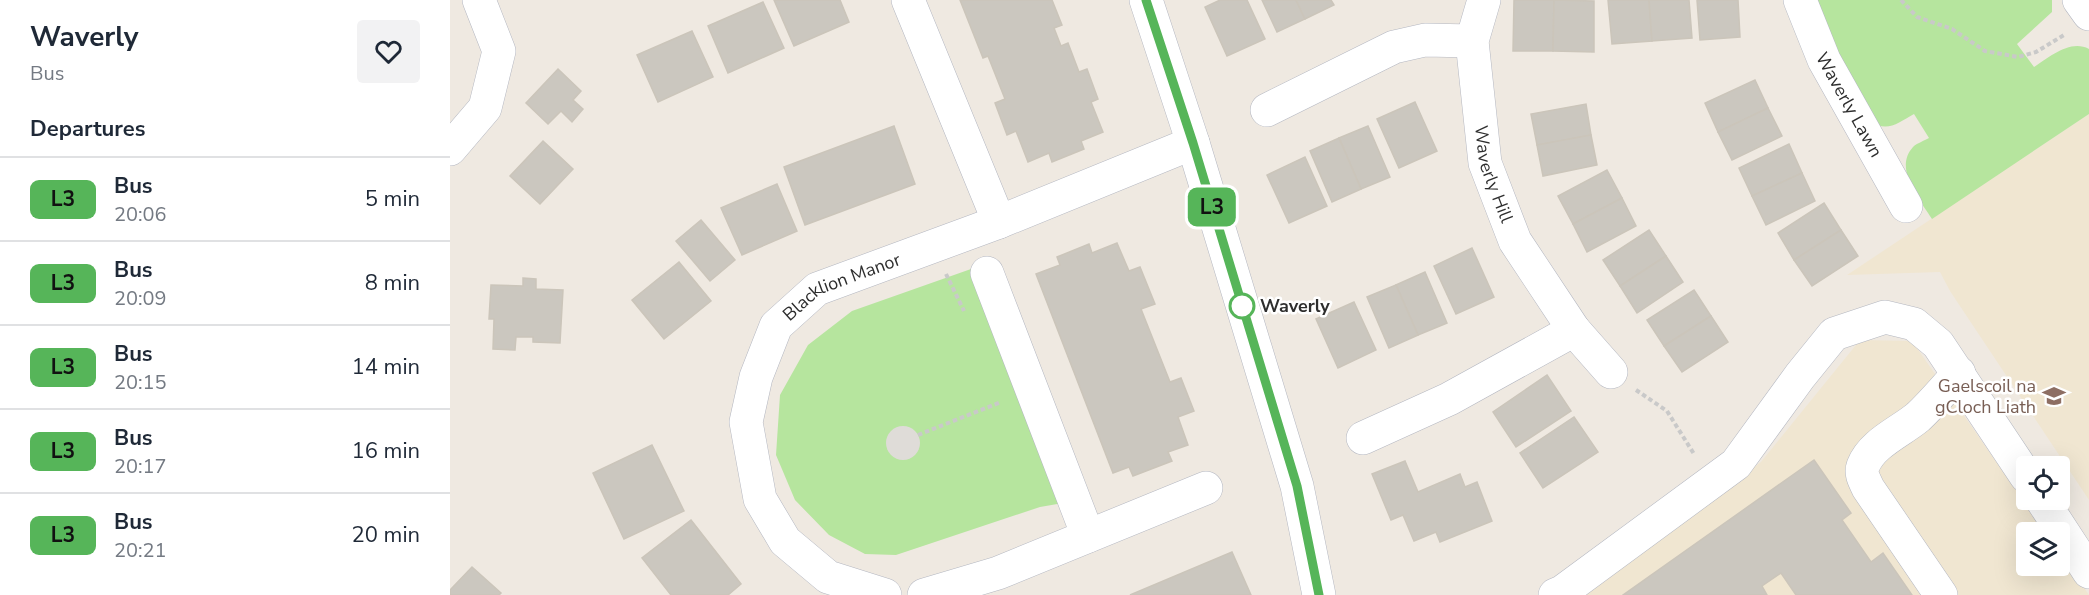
<!DOCTYPE html>
<style>
body{margin:0;font-family:"Nunito Sans",sans-serif;background:#f2f2f3;color:#1f2937;height:100vh;display:flex;flex-direction:column;font-size:22px;white-space:nowrap}
*{box-sizing:border-box;margin:0}
p{font-size:20px;color:#747a83}
.icon{flex:none;width:33px;height:33px;fill:none;stroke:currentColor;stroke-width:2;stroke-linecap:round;stroke-linejoin:round}
.map{position:relative;flex:1;overflow:hidden}
.panel{display:flex;flex-direction:column;background:#fff;width:450px}
.panel>*{flex:none}
.badge{padding:0 12px;border-radius:9px;font-size:21px;line-height:39px}
.fabs{position:absolute;left:1566px;top:456px;display:grid;gap:12px}
.fabs a{display:grid;place-items:center;width:54px;height:54px;border-radius:6px;background:#fff;box-shadow:0 6px 24px #0002;font-size:30px}
.map>.badge{position:absolute;translate:-50% -50%;box-shadow:0 0 0 3px #fff}
h2{padding:0 30px;font-size:22px;line-height:54px}
.round{display:grid;place-items:center;flex:none;width:63px;height:63px;border-radius:6px;background:#f2f2f3}
.headline{display:flex;align-items:center;justify-content:space-between;height:102px;padding:0 30px}
h1{font-size:28px;font-weight:700;line-height:45px}
ul{padding:0;list-style:none}
li{display:flex;align-items:center;gap:18px;height:84px;padding:0 30px;border-top:2px solid #e0e1e3}
li div{flex:1}
li b{display:block;font-size:22px}
li em{font-style:normal}
li .badge{min-width:66px;font-weight:700;text-align:center}
main{display:flex;flex:1;min-height:0}
.map>svg:first-child{display:block}
.education{fill:#f0e6d1}
.green{fill:#b6e59e}
.plaza{fill:#dfdcd8}
.building{fill:#cbc7bf;stroke:#cbc5ba;stroke-width:1.5}
.lines{fill:none;stroke-linecap:round;stroke-linejoin:round}
.minor-casing{stroke:#b4b7c1;stroke-width:34}
.path{stroke:#c9c9c9;stroke-width:4;stroke-dasharray:4.5 3;stroke-linecap:butt}
.minor{stroke:#fff;stroke-width:33}
.line-casing{stroke:#fff;stroke-width:14}
.line{stroke:#56b559;stroke-width:9}
.stop-dot{fill:#fff;stroke:#56b559;stroke-width:3}
.labels{text-anchor:middle;dominant-baseline:central;stroke-width:5;stroke-linejoin:round;paint-order:stroke}
.street-label{font-size:18px;fill:#2e2e2e;stroke:#fff}
.stop-label{font-size:18px;font-weight:bold;fill:#2e2e2e;stroke:#fff;text-anchor:start}
.education-label{font-size:18px;fill:#785e54;stroke:#fff;text-anchor:end}
</style>
<main>
<section class="panel">
<div class="headline"><div><h1>Waverly</h1><p>Bus</p></div><a class="round"><svg class="icon" aria-label="heart" viewBox="0 0 24 24"><path d="M12 20l-8-8c-3-5 5-10 8-4 3-6 11-1 8 4z"/></svg></a></div>
<h2>Departures</h2>
<ul>
<li><span class="badge" style="background:#56b559;color:#111">L3</span><div><b>Bus</b><p>20:06</p></div><em>5 min</em></li>
<li><span class="badge" style="background:#56b559;color:#111">L3</span><div><b>Bus</b><p>20:09</p></div><em>8 min</em></li>
<li><span class="badge" style="background:#56b559;color:#111">L3</span><div><b>Bus</b><p>20:15</p></div><em>14 min</em></li>
<li><span class="badge" style="background:#56b559;color:#111">L3</span><div><b>Bus</b><p>20:17</p></div><em>16 min</em></li>
<li><span class="badge" style="background:#56b559;color:#111">L3</span><div><b>Bus</b><p>20:21</p></div><em>20 min</em></li>
</ul>
</section>
<div class="map">
<svg width="1639" height="595" viewBox="0 0 1639 595">
<rect width="100%" height="100%" fill="#efe9e1"/>
<g class="education">
<path d="M 1639,114 L 1639,500 L 1500,291 L 1490,272 L 1397,275 Z"/>
<path d="M 1410,340 L 1462,341 L 1595,532 L 1576,532 L 1576,566 L 1610,566 L 1610,553 L 1639,595 L 1133,595 L 1177,559 L 1311,462 Z"/>
</g>
<g class="green">
<path d="M 1361,0 L 1602,0 L 1602,12 L 1567,44 L 1584,67 C 1600,57 1620,39 1639,49 L 1639,114 L 1482,219 C 1470,200 1443,169 1463,147 C 1467,143 1474,141 1479,138 L 1464,114 C 1448,123 1437,133 1420,121 Z"/>
<path d="M 521,269 L 613,503 L 590,507 L 446,555 L 415,554 L 379,535 L 345,500 L 326,455 L 330,395 L 358,345 L 402,311 Z"/>
</g>
<circle class="plaza" cx="453" cy="443" r="17"/>
<g class="building">
<path d="M 324,0 L 390,0 L 399,22 L 344,46 Z"/>
<path d="M 510,0 L 602,0 L 612,25 L 604,28 L 611,46 L 618,43 L 629,72 L 637,69 L 648,99 L 641,102 L 653,132 L 631,141 L 634,149 L 602,162 L 599,153 L 578,162 L 566,131 L 557,135 L 545,103 L 555,99 L 538,56 L 533,58 Z"/>
<path d="M 770,0 L 797,0 L 815,39 L 777,56 L 755,7 Z"/>
<path d="M 812,0 L 846,0 L 855,19 L 827,32 Z"/>
<path d="M 846,0 L 881,0 L 884,5 L 855,19 Z"/>
<path d="M 1064,0 L 1104,0 L 1103,51 L 1063,51 Z"/>
<path d="M 1104,0 L 1144,1 L 1144,52 L 1103,51 Z"/>
<path d="M 1158,0 L 1199,0 L 1202,41 L 1162,44 Z"/>
<path d="M 1199,0 L 1239,0 L 1242,38 L 1202,41 Z"/>
<path d="M 1247,0 L 1288,0 L 1290,37 L 1250,40 Z"/>
<path d="M 313,2 L 334,48 L 278,73 L 258,26 Z"/>
<path d="M 242,31 L 263,77 L 208,102 L 187,55 Z"/>
<path d="M 108,69 L 131,91 L 123,100 L 133,109 L 122,122 L 111,111 L 98,124 L 76,103 Z"/>
<path d="M 1305,80 L 1318,108 L 1268,132 L 1255,103 Z"/>
<path d="M 965,102 L 987,151 L 949,168 L 927,119 Z"/>
<path d="M 1136,104 L 1141,135 L 1087,145 L 1081,114 Z"/>
<path d="M 1318,108 L 1332,136 L 1282,160 L 1268,132 Z"/>
<path d="M 444,126 L 465,184 L 355,225 L 334,167 Z"/>
<path d="M 918,126 L 940,177 L 911,189 L 889,138 Z"/>
<path d="M 1141,135 L 1147,165 L 1093,176 L 1087,145 Z"/>
<path d="M 889,138 L 911,189 L 882,202 L 860,151 Z"/>
<path d="M 93,141 L 123,169 L 90,204 L 60,176 Z"/>
<path d="M 1339,144 L 1352,173 L 1302,196 L 1289,168 Z"/>
<path d="M 855,157 L 877,206 L 839,223 L 817,175 Z"/>
<path d="M 1157,170 L 1172,198 L 1123,224 L 1108,196 Z"/>
<path d="M 1352,173 L 1365,201 L 1316,225 L 1302,196 Z"/>
<path d="M 327,184 L 347,231 L 292,255 L 271,208 Z"/>
<path d="M 1172,198 L 1186,226 L 1137,252 L 1123,224 Z"/>
<path d="M 1374,203 L 1391,230 L 1344,260 L 1328,233 Z"/>
<path d="M 251,220 L 285,260 L 260,281 L 226,241 Z"/>
<path d="M 1199,230 L 1216,256 L 1170,286 L 1153,260 Z"/>
<path d="M 1391,230 L 1408,256 L 1362,286 L 1344,260 Z"/>
<path d="M 667,243 L 679,271 L 690,267 L 705,304 L 691,309 L 720,382 L 731,378 L 744,411 L 728,417 L 738,445 L 718,452 L 722,461 L 683,476 L 679,467 L 663,473 L 586,274 L 610,265 L 607,257 L 639,244 L 642,253 Z"/>
<path d="M 1022,248 L 1044,297 L 1006,314 L 984,266 Z"/>
<path d="M 1216,256 L 1233,282 L 1187,313 L 1170,286 Z"/>
<path d="M 229,262 L 261,301 L 214,339 L 182,300 Z"/>
<path d="M 975,272 L 997,323 L 968,335 L 946,285 Z"/>
<path d="M 73,278 L 86,279 L 86,289 L 113,290 L 110,343 L 83,342 L 83,337 L 66,337 L 65,350 L 43,349 L 44,319 L 39,319 L 41,285 L 73,286 Z"/>
<path d="M 946,285 L 968,335 L 939,348 L 917,297 Z"/>
<path d="M 1244,290 L 1261,316 L 1214,346 L 1197,320 Z"/>
<path d="M 904,302 L 926,350 L 888,368 L 866,319 Z"/>
<path d="M 1261,316 L 1278,342 L 1232,372 L 1214,346 Z"/>
<path d="M 1097,375 L 1121,411 L 1066,447 L 1043,412 Z"/>
<path d="M 1124,417 L 1148,452 L 1093,488 L 1070,453 Z"/>
<path d="M 202,445 L 234,511 L 174,539 L 143,473 Z"/>
<path d="M 1364,460 L 1401,513 L 1392,520 L 1421,562 L 1433,553 L 1462,595 L 1346,595 L 1331,573 L 1312,586 L 1317,595 L 1173,595 Z"/>
<path d="M 955,461 L 968,492 L 1010,474 L 1015,487 L 1027,482 L 1042,521 L 990,542 L 986,532 L 964,541 L 953,515 L 941,520 L 922,474 Z"/>
<path d="M 241,520 L 291,584 L 278,595 L 221,595 L 192,558 Z"/>
<path d="M 782,552 L 801,595 L 680,595 Z"/>
<path d="M 22,567 L 51,593 L 49,595 L 0,595 L 0,590 Z"/>
</g>
<g class="lines">
<g class="minor-casing">
<g id="minor">
<path d="M 458,0 L 549,222"/>
<path d="M 696,0 L 743,143 L 847,486 L 869,595"/>
<path id="s1" d="M 1034,0 L 1022,41 L 1035,163 L 1065,241 L 1124,330 L 1161,372"/>
<path id="s2" d="M 1350,0 L 1374,60 L 1456,206"/>
<path d="M 1629,0 L 1639,14"/>
<path d="M 817,110 L 944,47 L 975,40 L 1022,41"/>
<path d="M 0,149 L 35,108 L 49,51 L 29,0"/>
<path d="M 537,273 L 638,536"/>
<path d="M 913,438 L 999,399 L 1124,330"/>
<path d="M 1592,500 L 1639,572"/>
<path id="s3" d="M 435,595 L 378,577 L 335,541 L 310,499 L 296,422 L 306,377 L 326,326 L 367,289 L 549,222 L 743,143"/>
<path d="M 474,595 L 548,573 L 756,488"/>
<path d="M 1105,595 L 1112,592 L 1286,464 L 1350,376 L 1384,334 L 1435,317 L 1464,324 L 1488,344 L 1576,476"/>
<path d="M 1491,595 L 1418,488 C 1415,481 1410,474 1413,466 C 1422,443 1450,432 1468,417 C 1483,403 1496,387 1509,373"/>
</g>
</g>
<g class="path">
<path d="M 1451,0 L 1467,17 L 1502,29 L 1535,51 L 1568,57 L 1586,52 L 1614,35"/>
<path d="M 496,274 L 514,311"/>
<path d="M 1186,390 L 1217,411 L 1244,454"/>
<path d="M 468,435 L 551,402"/>
</g>
<use href="#minor" class="minor"/>
</g>
<g class="lines">
<g class="line-casing">
<path id="line" d="M 696,0 L 743,143 L 847,486 L 869,595"/>
</g>
<use href="#line" class="line"/>
</g>
<defs>
<g id="school-bare" transform="scale(1.8)"><path d="M0-5L7-2L0 1L-7-2ZM-4 1L0 2.5L4 1V4Q0 6-4 4Z" fill="#8d6e63" stroke="#fff" stroke-width="2.5" paint-order="stroke"/></g>
</defs>
<g fill-rule="evenodd">
<use href="#school-bare" x="1604" y="396"/>
</g>
<circle class="stop-dot" cx="792" cy="306" r="12"/>
<g class="labels">
<g class="street-label">
<text stroke="none"><textPath href="#s2" startOffset="116">Waverly Lawn</textPath></text>
<text stroke="none"><textPath href="#s1" startOffset="178">Waverly Hill</textPath></text>
<text stroke="none"><textPath href="#s3" startOffset="422">Blacklion Manor</textPath></text>
</g>
<g class="stop-label">
<text x="810" y="306">Waverly</text>
</g>
<g class="education-label">
<text x="1586" y="386">Gaelscoil na<tspan x="1586" dy="21">gCloch Liath</tspan></text>
</g>
</g>
</svg>
<div class="fabs">
<a><svg class="icon" aria-label="locate" viewBox="0 0 24 24"><circle cx="12" cy="12" r="6"/><path d="M12 2v4M12 18v4M2 12h4M18 12h4"/></svg></a>
<a><svg class="icon" aria-label="layers" viewBox="0 0 24 24"><path d="M12 4l9 5-9 5-9-5zM3 14l9 5 9-5"/></svg></a>
</div>
<b class="badge" style="left:762px;top:207px;background:#56b559;color:#111">L3</b>
</div>
</main>
